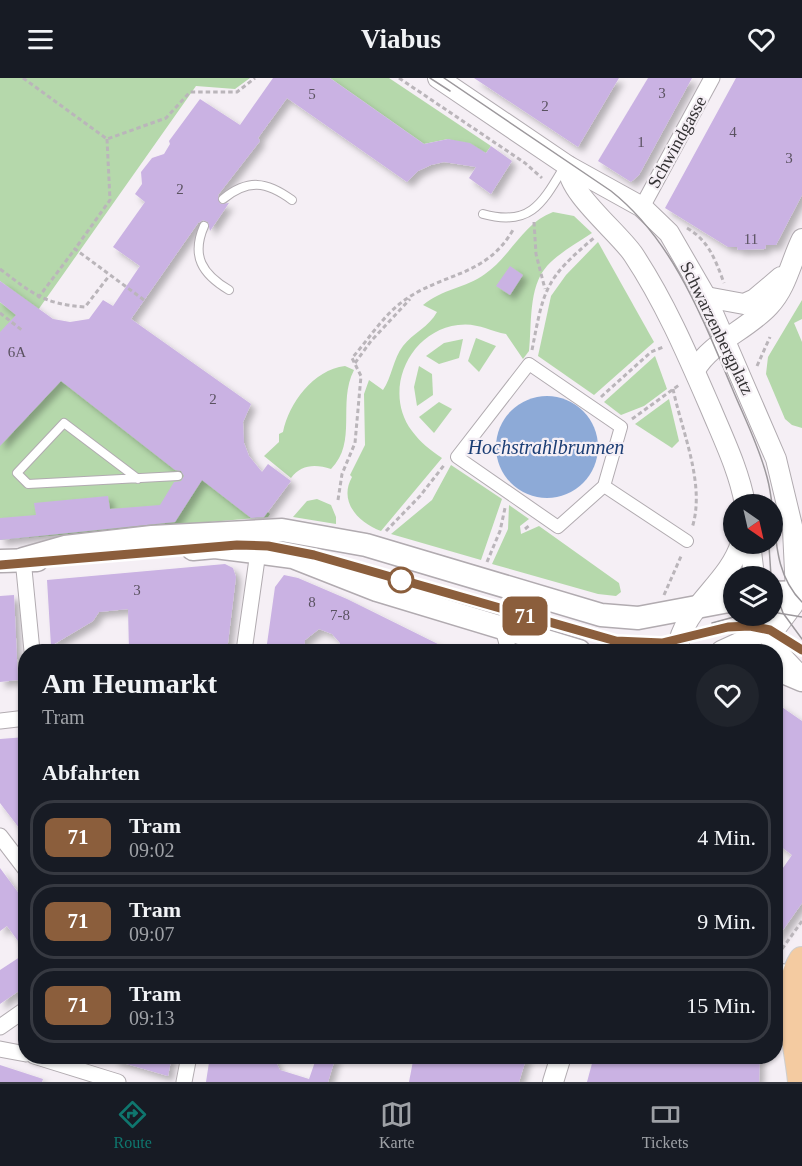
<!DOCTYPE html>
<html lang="de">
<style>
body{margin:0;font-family:"Times New Roman",serif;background:#20242c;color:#f1f3f6;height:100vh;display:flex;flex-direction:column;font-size:22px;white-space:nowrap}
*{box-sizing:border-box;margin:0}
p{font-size:20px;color:#9ea1a6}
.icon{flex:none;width:33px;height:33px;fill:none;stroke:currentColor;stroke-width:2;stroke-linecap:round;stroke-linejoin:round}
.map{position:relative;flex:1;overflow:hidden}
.side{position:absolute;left:18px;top:566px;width:765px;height:420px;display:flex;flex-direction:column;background:#171b24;border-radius:24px;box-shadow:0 2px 4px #0004}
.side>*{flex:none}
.badge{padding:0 12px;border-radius:9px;font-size:21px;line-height:39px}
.needle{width:39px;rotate:146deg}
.buttons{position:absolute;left:723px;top:416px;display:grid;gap:12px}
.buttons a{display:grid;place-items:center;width:60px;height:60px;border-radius:50%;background:#171b24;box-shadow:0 2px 4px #0004;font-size:30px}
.map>.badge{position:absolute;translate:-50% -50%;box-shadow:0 0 0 3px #fff}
h2{padding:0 24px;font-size:22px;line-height:54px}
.round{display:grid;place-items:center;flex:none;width:63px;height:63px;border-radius:32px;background:#20242c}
.overview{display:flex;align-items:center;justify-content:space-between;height:102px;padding:0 24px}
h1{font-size:28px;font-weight:700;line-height:45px}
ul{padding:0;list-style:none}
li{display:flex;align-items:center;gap:18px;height:75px;margin:0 12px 9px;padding:0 12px;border:3px solid #363941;border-radius:24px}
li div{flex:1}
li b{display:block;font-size:22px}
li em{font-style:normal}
li .badge{min-width:66px;font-weight:700;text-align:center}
header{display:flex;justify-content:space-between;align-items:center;height:78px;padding:0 24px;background:#171b24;font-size:27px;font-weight:700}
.tabs{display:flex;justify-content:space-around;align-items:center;height:84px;border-top:2px solid #363941;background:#171b24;font-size:16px;color:#9ea1a6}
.tabs a{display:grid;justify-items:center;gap:3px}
.tabs .current{color:#0f766e}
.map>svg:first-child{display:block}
.green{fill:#b5d8ab}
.water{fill:#8daad7}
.building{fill:#cab2e3;filter:url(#shadow)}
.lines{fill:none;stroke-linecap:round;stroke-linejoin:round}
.service-casing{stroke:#b1abb0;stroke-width:10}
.pedestrian-casing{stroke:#b1abb0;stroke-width:14}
.minor-casing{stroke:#b1abb0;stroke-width:17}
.tertiary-casing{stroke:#b1abb0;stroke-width:22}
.secondary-casing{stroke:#b1abb0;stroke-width:25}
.primary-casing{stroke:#cecece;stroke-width:28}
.path{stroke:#bab5ba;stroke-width:3;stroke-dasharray:4.5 3;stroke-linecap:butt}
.service{stroke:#fff;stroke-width:8}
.pedestrian{stroke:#fff;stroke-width:12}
.minor{stroke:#fff;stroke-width:15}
.tertiary{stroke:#fff;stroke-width:20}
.secondary{stroke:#fff;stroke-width:22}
.primary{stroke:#f4cba1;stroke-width:26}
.tram{stroke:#9c989c;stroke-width:1.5}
.line-casing{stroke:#fff;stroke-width:14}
.line{stroke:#8b5e3c;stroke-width:9}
.stop-dot{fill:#fff;stroke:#8b5e3c;stroke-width:3}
.labels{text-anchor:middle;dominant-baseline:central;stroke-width:4.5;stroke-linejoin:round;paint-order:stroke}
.number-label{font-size:15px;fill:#5a5260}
.street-label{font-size:18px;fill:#343234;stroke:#f5eff5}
.water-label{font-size:20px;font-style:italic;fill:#1a3d74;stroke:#f5eff5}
</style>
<header><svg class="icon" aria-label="menu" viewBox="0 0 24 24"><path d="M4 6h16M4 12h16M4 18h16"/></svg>Viabus<svg class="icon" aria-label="heart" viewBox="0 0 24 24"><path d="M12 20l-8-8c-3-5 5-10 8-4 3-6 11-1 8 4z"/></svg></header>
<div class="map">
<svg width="802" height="1004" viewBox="0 0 802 1004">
<defs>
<filter id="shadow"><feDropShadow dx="5" dy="5" stdDeviation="3" flood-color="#0004"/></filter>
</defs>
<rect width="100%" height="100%" fill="#f5eff5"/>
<g class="green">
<path d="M 0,0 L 250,0 L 235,11 L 196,8 L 38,232 L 0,203 Z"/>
<path d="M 330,0 L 389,0 L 491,68 L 486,75 L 448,61 L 424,66 Z"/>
<path d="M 553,134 L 574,138 L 592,155 C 577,165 559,175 547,188 C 528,209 532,247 529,273 L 523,281 L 506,256 C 490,253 476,244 458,247 C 409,253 382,313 412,353 C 421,365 430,372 442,380 L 381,453 C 359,445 338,424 352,399 L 350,397 L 365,367 L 364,316 L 369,302 L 383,312 C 392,299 393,281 403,268 C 413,255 429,249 437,234 L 423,227 C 442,211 466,210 485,196 C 511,178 523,145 553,134 Z"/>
<path d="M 598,164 L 654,264 L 594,317 L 538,278 L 551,218 L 566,197 Z"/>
<path d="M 802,222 L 802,241 L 794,245 L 802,264 L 802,350 L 792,347 L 785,341 L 766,296 L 768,279 Z"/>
<path d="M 0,224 L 270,436 L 268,439 L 0,462 Z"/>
<path d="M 476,260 L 496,268 L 479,294 L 468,283 Z"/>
<path d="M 463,261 L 459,280 L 439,286 L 426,278 L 444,265 Z"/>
<path d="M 655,278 L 667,311 L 644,328 L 621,337 L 604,324 Z"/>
<path d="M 345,288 L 354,292 C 337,325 358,364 331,391 C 316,386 301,386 291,400 L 264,378 L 279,364 L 279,356 L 283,354 C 289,325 313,292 345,288 Z"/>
<path d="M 419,288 L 432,296 L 433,317 L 417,328 L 414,309 Z"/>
<path d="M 669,321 L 679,363 L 672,370 L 635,346 Z"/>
<path d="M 439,324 L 452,331 L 434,355 L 419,339 Z"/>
<path d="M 451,387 L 502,421 L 481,482 L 391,456 L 432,422 Z"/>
<path d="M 317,421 L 331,427 L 336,439 L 336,446 L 293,439 L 307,423 Z"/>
<path d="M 509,427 L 529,441 L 520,448 L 521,456 L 539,448 L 619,505 L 621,514 L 616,518 L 598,516 L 492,486 L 508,451 Z"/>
</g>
<circle class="water" cx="547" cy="369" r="51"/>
<g class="building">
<path d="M 273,0 L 330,0 L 424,66 L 448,61 L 470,65 L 486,75 L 491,68 L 512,83 L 491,116 L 469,100 L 476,89 L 444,84 L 431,87 L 418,93 L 407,104 L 287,20 L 258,60 L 260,63 L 218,117 L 220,126 L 229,125 L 210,153 L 208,144 L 203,142 L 198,145 L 131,241 L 251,326 L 243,344 L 244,365 L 249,378 L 262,394 L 268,386 L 291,403 L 264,439 L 251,440 L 202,402 L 175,444 L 0,462 L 0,440 L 36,437 L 34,425 L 108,418 L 110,431 L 160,427 L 174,404 L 181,403 L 184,398 L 181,393 L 175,392 L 61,303 L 0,368 L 0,254 L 16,237 L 0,224 L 0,203 L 53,241 L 70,244 L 89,241 L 103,222 L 113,228 L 140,188 L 113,169 L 145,124 L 135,116 L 142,106 L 141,94 L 152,80 L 164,76 L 170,66 L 169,63 L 200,21 L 240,47 Z"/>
<path d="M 474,0 L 619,0 L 578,69 Z"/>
<path d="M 648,0 L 692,0 L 639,97 L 631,104 L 598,83 Z"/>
<path d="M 736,0 L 802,0 L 802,117 L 776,167 L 766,167 L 765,171 L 738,172 L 737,169 L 728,169 L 665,130 Z"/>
<path d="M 510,188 L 523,197 L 510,217 L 496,208 Z"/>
<path d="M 225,486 L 233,490 L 236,499 L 227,573 L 129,573 L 128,531 L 99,534 L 93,543 L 51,568 L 47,502 Z"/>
<path d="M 284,497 L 298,500 L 347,521 L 452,573 L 337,573 L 340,565 L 332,556 L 319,551 L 305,562 L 304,573 L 266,573 L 275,509 Z"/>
<path d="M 14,517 L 18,602 L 0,604 L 0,518 Z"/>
<path d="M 776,625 L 802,643 L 802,825 L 776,862 L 776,800 L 792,777 L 776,765 Z"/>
<path d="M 26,659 L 26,759 L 0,725 L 0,661 Z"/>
<path d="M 0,790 L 26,825 L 26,874 L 7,848 L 0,853 Z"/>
<path d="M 26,875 L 26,908 L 0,926 L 0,892 Z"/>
<path d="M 114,978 L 172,978 L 168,998 L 113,982 Z"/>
<path d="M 210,978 L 273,978 L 280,992 L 309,1001 L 308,1004 L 317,978 L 336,978 L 328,1004 L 206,1004 Z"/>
<path d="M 414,978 L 527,978 L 519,1004 L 409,1004 Z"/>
<path d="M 594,978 L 760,978 L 759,1004 L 587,1004 Z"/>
<path d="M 0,987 L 43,1001 L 42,1004 L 0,1004 Z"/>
</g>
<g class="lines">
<g class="service-casing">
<g id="service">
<path d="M 223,121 C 248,101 266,103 292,122"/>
<path d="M 483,136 C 530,149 542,126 564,89"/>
<path d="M 204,148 C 191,178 202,196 229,212"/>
<path d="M 138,401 L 64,345 L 17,395 L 28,406 L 178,398"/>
<path d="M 776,889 L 792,892"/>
</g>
</g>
<g class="pedestrian-casing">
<g id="pedestrian">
<path d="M 529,286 L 621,349 L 604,408 L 558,449 L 457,379 Z"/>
<path d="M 604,408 L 687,463"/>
</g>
</g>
<g class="minor-casing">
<g id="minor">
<path d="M 642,129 L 712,0"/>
<path d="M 23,481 L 32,573"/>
<path d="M 503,551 L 509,573"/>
<path d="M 244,573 L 258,474"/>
<path d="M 0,643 L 26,640"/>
<path d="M 0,758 L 26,792"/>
<path d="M 0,949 L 26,931"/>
<path d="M 0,971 L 26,976"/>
<path d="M 34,978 L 118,1004"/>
<path d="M 184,1004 L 189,978"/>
</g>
</g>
<g class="tertiary-casing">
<g id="tertiary">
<path d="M 438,0 L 568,88 L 642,129 L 669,155 L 706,219 L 776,381 L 793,452 L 796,514 L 793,527 L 778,547 L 721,573"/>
<path d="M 568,88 C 567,114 618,154 633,176 C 665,224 688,278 711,331 C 724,362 739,393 745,426"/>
<path d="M 706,219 L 744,226 L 755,221 L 781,199"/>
<path d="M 695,292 C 711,264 747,252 769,228 C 787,209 791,183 802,161"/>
<path d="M 750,465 L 754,498"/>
<path d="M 761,537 L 775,571 L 802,600"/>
<path d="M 677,573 C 683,528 728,507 741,465"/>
<path d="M 553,1004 L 561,978"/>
</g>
</g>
<g class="secondary-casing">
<g id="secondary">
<path d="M 193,471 L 215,469 L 293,479 L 377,512 L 579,573"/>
<path d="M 23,481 L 65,469 L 152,459 L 282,452 L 366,467 L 601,537 L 638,540 L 734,522"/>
<path d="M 0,483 L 37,482"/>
<path d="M 772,515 L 802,514"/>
<path d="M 776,591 L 802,602"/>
</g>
</g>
<g class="primary-casing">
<path id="primary" d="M 801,1004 C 798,967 781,915 802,882"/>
</g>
<g class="path">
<path d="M 23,0 L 107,61 L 166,40 L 190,14 L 237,14 L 255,0"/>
<path d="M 399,0 L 525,85 L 542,100"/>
<path d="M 107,61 L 110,122 L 75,171 L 144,222"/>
<path d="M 534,144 L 536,176 L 545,211"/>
<path d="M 687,150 C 709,163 715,181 724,205"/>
<path d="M 0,191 C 32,215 43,226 85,229 L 109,198"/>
<path d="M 38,220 L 75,171"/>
<path d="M 0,235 L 23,253"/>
<path d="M 532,272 C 544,210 545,201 595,159"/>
<path d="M 355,285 L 371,263 L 410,221"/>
<path d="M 757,288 L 770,259"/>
<path d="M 673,311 C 682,354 706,407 692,450"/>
<path d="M 601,319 L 651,274 L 663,269"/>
<path d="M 632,341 L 679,307"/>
<path d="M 338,422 L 342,396 L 355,365 L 361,298 L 352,280 C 368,262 383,238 402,224 C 442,194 485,200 513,152"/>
<path d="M 525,451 L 530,447"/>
<path d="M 386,453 L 420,418 L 445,386"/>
<path d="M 726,454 L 728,434"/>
<path d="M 487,484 L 500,453 L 505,430"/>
<path d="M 664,517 L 682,476"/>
<path d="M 782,871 L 802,843"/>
</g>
<use href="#service" class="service"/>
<use href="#pedestrian" class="pedestrian"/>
<use href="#minor" class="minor"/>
<use href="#tertiary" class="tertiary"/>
<use href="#secondary" class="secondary"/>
<use href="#primary" class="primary"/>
<g class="tram">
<path d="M 430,0 L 450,13"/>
<path d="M 444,0 L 611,113 C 673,162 702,239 732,310 C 744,339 759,368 767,399 C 779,442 768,490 802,524"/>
<path d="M 769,468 L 771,498"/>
<path d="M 0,487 L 237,467 L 268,468 L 314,477 L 616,563 L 662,565 L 728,549 L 750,548 L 770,552 L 802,572"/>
<path d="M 772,505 L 783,535 L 802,561"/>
<path d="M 778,535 L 802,539"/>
<path d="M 712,545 L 741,537"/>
</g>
</g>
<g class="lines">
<g class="line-casing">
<path id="line" d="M 0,487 L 237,467 L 268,468 L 314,477 L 616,563 L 662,565 L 728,549 L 750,548 L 770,552 L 802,572"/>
</g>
<use href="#line" class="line"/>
</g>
<circle class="stop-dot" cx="401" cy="502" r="12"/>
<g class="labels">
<g class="number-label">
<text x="662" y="15">3</text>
<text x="312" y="16">5</text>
<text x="545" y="28">2</text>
<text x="733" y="54">4</text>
<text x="641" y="64">1</text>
<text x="789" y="80">3</text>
<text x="180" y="111">2</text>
<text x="751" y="161">11</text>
<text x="17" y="274">6A</text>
<text x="213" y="321">2</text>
<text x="137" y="512">3</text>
<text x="312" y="524">8</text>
<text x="340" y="537">7-8</text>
</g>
<g class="street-label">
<text transform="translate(677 64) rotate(-61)">Schwindgasse</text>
<text transform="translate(717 250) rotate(64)">Schwarzenbergplatz</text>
</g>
<g class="water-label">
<text x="546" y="369">Hochstrahlbrunnen</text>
</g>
</g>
</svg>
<div class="buttons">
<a><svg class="needle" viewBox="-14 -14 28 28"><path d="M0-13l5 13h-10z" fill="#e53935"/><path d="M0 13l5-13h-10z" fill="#9ea1a6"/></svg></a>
<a><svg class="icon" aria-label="layers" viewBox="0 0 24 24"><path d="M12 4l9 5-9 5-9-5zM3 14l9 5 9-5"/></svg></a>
</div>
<b class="badge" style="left:525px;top:538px;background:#8b5e3c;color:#fff">71</b>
<section class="side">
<div class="overview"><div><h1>Am Heumarkt</h1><p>Tram</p></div><a class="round"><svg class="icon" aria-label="heart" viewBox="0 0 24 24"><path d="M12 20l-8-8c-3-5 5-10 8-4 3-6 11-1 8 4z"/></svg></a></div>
<h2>Abfahrten</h2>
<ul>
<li><span class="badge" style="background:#8b5e3c;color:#fff">71</span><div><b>Tram</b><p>09:02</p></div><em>4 Min.</em></li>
<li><span class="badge" style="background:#8b5e3c;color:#fff">71</span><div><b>Tram</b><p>09:07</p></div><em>9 Min.</em></li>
<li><span class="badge" style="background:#8b5e3c;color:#fff">71</span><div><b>Tram</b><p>09:13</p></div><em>15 Min.</em></li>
</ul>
</section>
</div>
<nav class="tabs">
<a class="current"><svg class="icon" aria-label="directions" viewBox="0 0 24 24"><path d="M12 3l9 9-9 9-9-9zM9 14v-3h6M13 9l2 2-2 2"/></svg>Route</a>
<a><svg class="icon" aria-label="map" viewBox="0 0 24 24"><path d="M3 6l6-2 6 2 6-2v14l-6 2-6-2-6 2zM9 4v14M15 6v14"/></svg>Karte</a>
<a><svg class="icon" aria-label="tickets" viewBox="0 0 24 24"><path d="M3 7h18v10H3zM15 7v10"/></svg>Tickets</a>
</nav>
